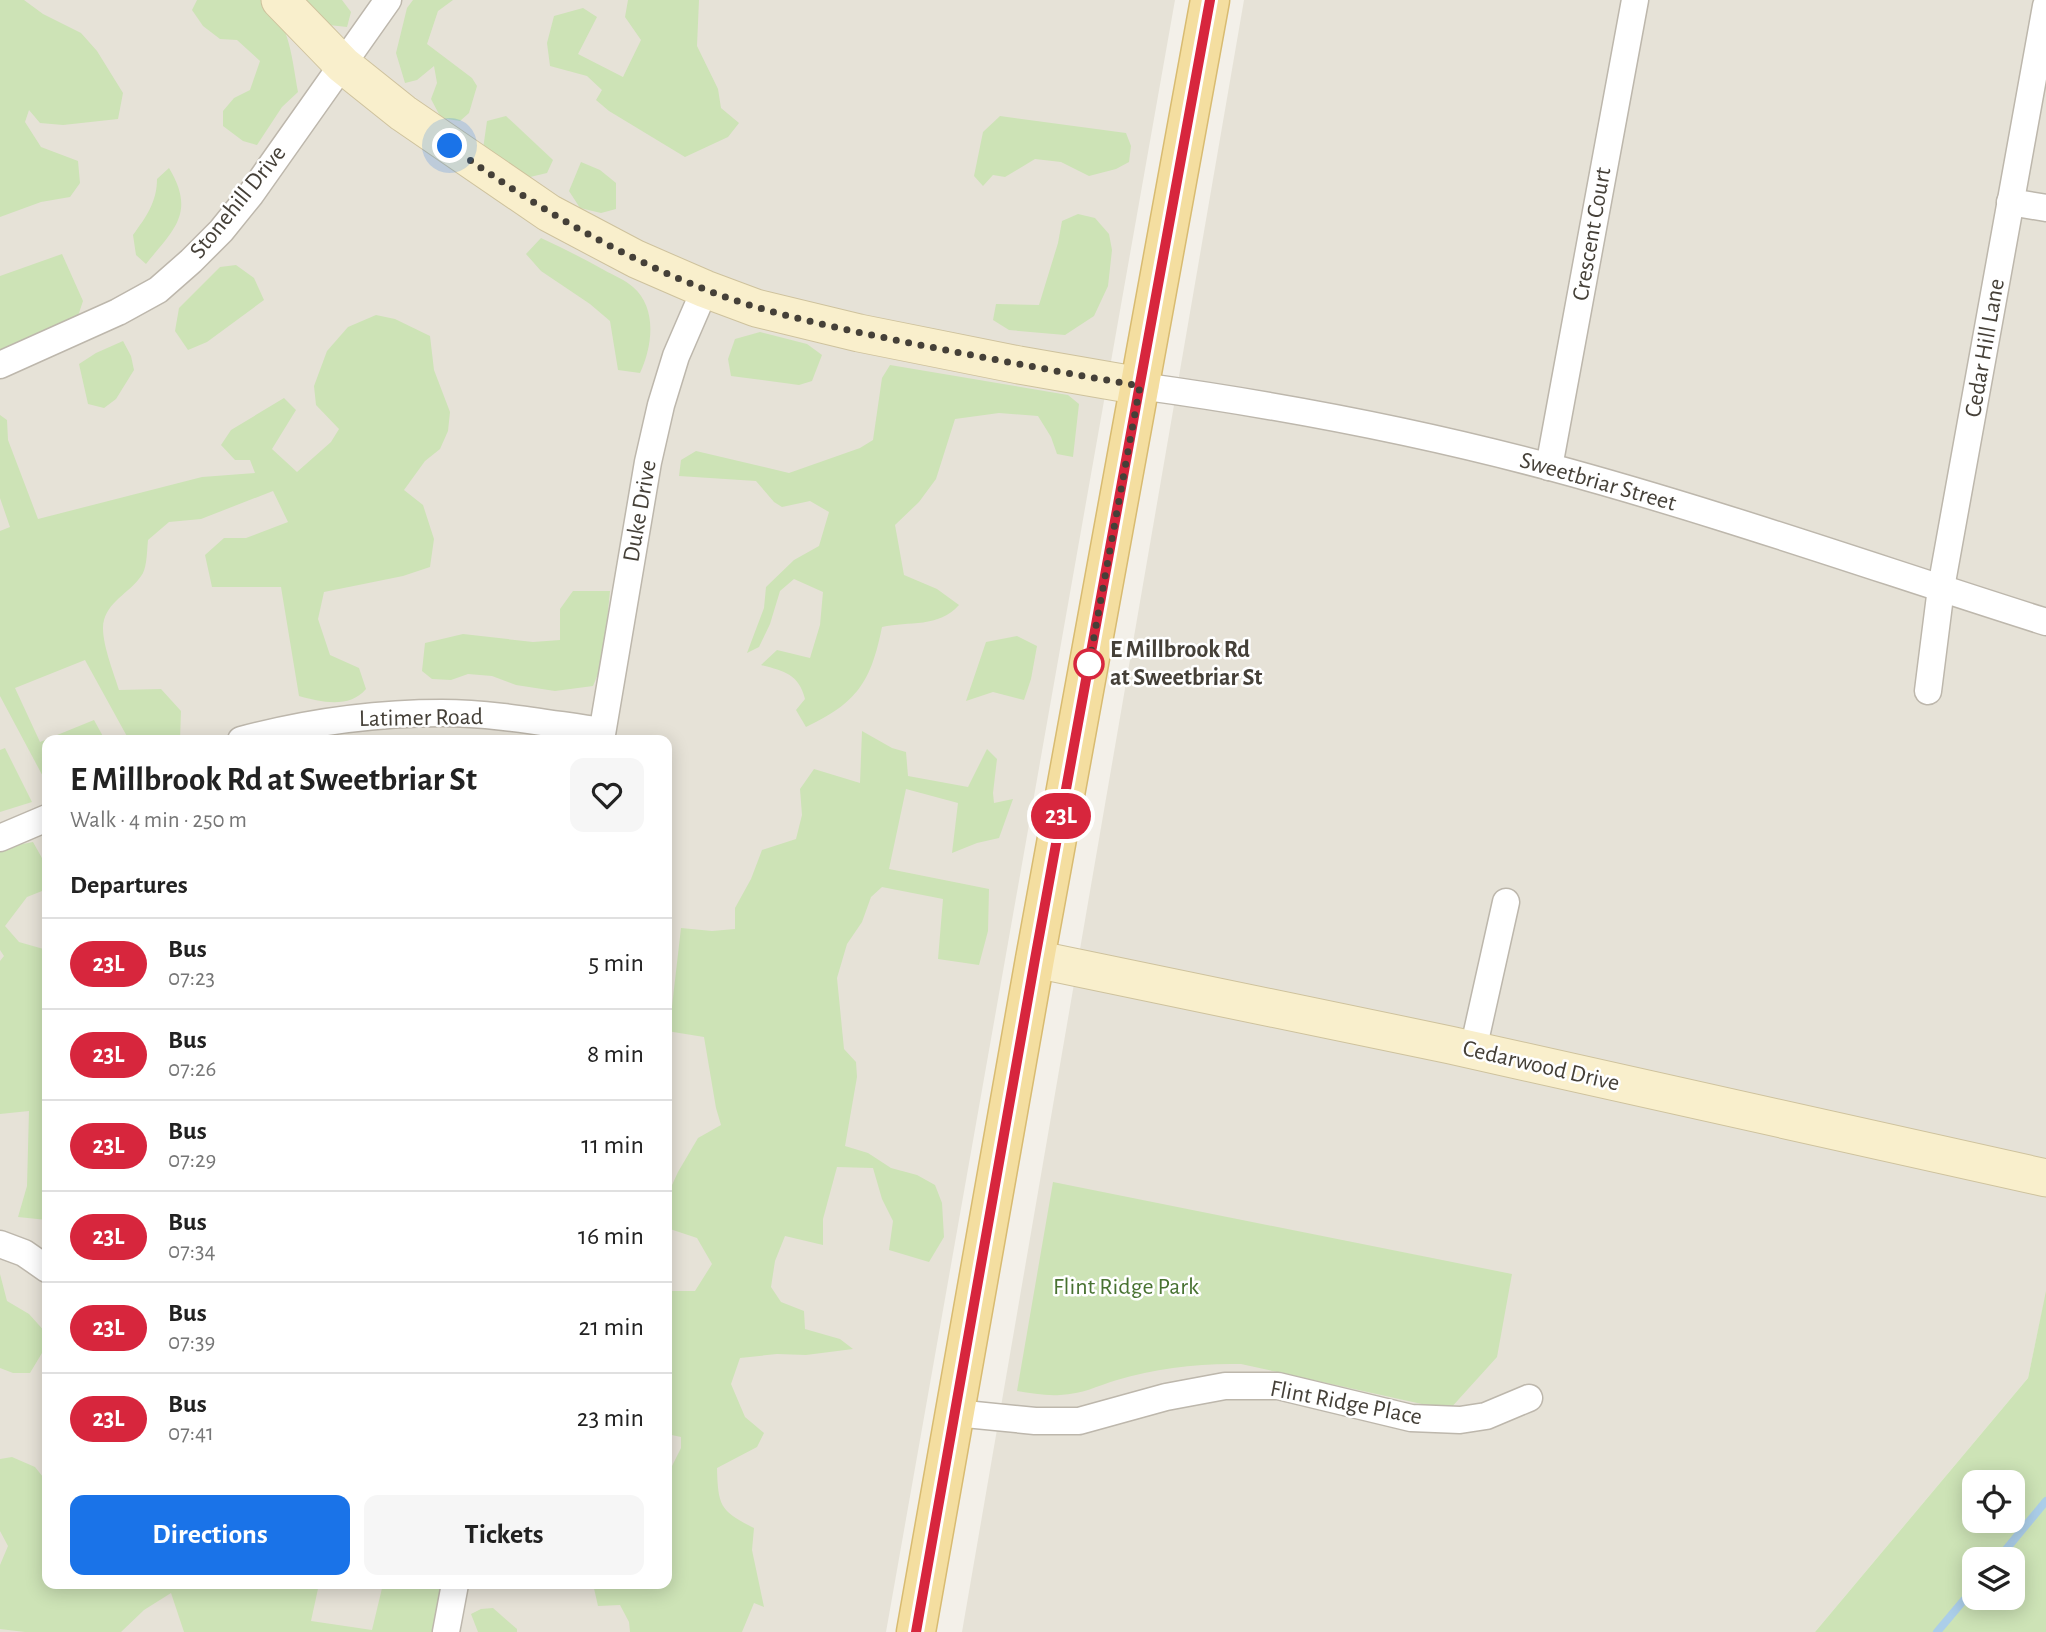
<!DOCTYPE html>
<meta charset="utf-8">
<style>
body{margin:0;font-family:"Alegreya Sans",sans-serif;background:#f6f6f6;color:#222;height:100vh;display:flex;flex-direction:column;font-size:26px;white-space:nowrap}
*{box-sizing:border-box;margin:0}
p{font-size:23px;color:#767676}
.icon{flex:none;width:38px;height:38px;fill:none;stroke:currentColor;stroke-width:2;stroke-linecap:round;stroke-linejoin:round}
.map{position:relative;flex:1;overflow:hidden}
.side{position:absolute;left:42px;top:735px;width:630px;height:854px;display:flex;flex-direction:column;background:#fff;border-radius:14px;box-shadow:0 4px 18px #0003}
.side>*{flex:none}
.badge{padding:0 14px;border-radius:23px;font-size:24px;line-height:46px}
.fabs{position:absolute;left:1962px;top:1470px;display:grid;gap:14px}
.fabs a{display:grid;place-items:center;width:63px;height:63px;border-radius:14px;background:#fff;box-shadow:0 4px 18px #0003;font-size:35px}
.you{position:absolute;width:35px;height:35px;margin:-18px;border:5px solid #fff;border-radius:50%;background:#1a73e8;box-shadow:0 0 0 10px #1a73e833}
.map>.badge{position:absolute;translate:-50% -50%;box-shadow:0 0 0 4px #fff}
h2{padding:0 28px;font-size:26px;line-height:63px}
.round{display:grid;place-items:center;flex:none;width:74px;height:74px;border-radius:14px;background:#f6f6f6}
.headline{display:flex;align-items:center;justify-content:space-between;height:119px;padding:0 28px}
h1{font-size:33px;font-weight:700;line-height:52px}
.primary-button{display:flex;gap:14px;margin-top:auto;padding:14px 28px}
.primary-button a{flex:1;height:80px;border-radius:14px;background:#1a73e8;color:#fff;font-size:28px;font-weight:700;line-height:80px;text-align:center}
.primary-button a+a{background:#f6f6f6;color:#222}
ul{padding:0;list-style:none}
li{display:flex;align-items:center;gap:21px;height:91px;padding:0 28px;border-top:2px solid #e0e0e0}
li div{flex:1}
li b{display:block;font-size:26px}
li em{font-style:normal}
li .badge{min-width:77px;font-weight:700;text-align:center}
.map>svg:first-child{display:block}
.residential{fill:#e6e2d7;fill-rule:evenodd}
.green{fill:#cde3b6;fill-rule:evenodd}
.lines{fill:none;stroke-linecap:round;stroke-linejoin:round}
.stream{stroke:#abcee9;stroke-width:8}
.street-casing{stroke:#bdb7ac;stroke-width:29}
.secondary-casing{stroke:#cec29d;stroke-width:39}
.primary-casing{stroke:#d8bb71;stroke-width:41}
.street{stroke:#fff;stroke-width:26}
.secondary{stroke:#f9efcc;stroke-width:37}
.primary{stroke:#f4dea0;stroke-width:38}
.line-casing{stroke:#fff;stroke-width:16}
.line{stroke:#d7263d;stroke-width:10}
.walk{stroke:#454038;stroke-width:7;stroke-dasharray:0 12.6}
.stop-dot{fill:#fff;stroke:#d7263d;stroke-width:3.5}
.labels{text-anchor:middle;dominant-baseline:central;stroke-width:5;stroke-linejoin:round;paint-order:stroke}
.street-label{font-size:24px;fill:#454038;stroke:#fff}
.stop-label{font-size:24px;font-weight:bold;fill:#454038;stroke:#fff;text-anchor:start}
.park-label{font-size:24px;fill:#487231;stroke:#fff}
</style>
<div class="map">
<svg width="2046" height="1632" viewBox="0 0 2046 1632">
<rect width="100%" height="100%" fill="#f3f0e9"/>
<g class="residential">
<path d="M 0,0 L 1175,0 L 886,1632 L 0,1632 ZM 47,740 L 667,740 L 667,1584 L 47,1584 Z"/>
<path d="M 1244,0 L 2046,0 L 2046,1294 L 2028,1378 L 1815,1632 L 962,1632 Z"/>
</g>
<g class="green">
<path d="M 0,0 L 24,0 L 43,14 L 81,33 L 97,51 L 123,93 L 118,119 L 63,125 L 40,123 L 29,110 L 25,122 L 41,147 L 78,161 L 80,183 L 70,197 L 41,202 L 0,217 Z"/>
<path d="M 197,0 L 264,0 C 290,23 292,59 298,92 L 282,107 L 257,145 L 243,141 L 223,126 L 223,111 L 234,98 L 250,90 L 260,61 L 237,40 L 220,39 L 203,26 L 192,10 Z"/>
<path d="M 303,0 L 342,0 L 351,12 L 347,27 L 329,25 Z"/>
<path d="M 413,0 L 453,0 L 438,11 L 427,44 L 472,78 L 477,86 L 469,113 L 460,121 L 441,118 L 431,99 L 437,83 L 434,66 L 417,80 L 405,83 L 396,53 L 407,8 Z"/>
<path d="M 628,0 L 699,0 L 697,46 L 718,89 L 721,108 L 739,123 L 728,137 L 685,157 L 609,111 L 596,100 L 602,90 L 587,76 L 550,66 L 547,43 L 554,16 L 583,8 L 597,17 L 578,54 L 623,77 L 641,40 L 625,17 Z"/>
<path d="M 506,116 L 553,160 L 547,173 L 530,177 L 502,173 L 483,149 L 487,121 Z"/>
<path d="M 1000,116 L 1126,133 L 1131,146 L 1129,162 L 1116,169 L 1089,176 L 1061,162 L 1035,159 L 1005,177 L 993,175 L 983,186 L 974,176 L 983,132 Z"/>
<path d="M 581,162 L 600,170 L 616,183 L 616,209 L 601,213 L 580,208 L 569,191 Z"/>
<path d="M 169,168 C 196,213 174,229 146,264 L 136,255 L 133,235 C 146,217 157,202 157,179 Z"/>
<path d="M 1078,214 L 1095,218 L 1109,234 L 1112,250 L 1108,286 L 1094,316 L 1065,335 L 1009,330 L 993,320 L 996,304 L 1039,305 L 1058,243 L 1062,221 Z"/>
<path d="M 541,238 C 562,248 583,258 604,270 C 613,275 625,280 633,287 C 658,309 652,347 640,373 L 618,370 L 610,321 L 590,304 L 541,271 L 526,254 Z"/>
<path d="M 62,254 L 83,301 L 75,325 L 0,351 L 0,276 Z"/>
<path d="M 236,265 L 254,278 L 264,300 L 207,342 L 188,350 L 175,331 L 179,308 L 220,267 Z"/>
<path d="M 376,315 L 395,319 L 430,336 L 434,370 L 450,412 L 448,431 L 440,449 L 425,461 L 404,490 L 423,505 L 434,539 L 430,567 L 403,576 L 324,592 L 318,619 L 330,655 L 359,668 L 366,689 C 349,709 321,702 299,696 L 281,587 L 212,587 L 205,555 L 224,538 L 246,538 L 288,522 L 273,491 L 201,519 L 169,522 L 148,540 C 147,550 147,565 143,573 C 133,591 110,599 104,620 C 99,637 114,673 119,690 L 161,689 L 181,711 L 180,740 L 129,740 L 85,660 L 15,688 L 40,742 L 94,720 L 105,740 L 47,740 L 47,784 L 0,696 L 0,531 L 10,527 L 0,498 L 0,415 L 7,420 L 8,440 L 38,519 L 202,477 L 255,473 L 250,460 L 235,460 L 221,445 L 231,430 L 284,398 L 296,410 L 272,449 L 297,472 L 331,442 L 339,429 L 316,405 L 314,386 L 327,351 L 348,327 Z"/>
<path d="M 760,332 L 807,344 L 822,355 L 812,381 L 799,385 L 731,376 L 728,359 L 735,339 Z"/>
<path d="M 123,341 L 131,356 L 134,370 L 116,399 L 104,408 L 88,404 L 79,364 L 96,353 Z"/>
<path d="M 890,365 L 1068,395 L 1079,404 L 1073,457 L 1057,454 L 1051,437 L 1038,416 L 999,413 L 955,419 L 936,479 L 919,502 L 895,525 L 904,575 L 937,589 L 959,605 C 939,628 909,621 882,627 C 871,682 857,703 806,727 L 796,710 L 805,699 C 799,674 784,671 761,665 L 777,650 L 810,658 L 820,625 L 823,592 L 794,579 L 780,591 L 770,624 L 759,647 L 747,653 L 764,608 L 766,587 L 794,560 L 819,546 L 829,512 L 810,501 L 782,507 L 774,502 L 756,481 L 679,476 L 681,460 L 696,451 L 789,473 L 860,448 L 873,440 L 882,378 Z"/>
<path d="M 573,591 L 610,591 L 603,662 L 593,686 L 555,691 L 516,685 L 492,676 L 468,674 L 451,680 L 432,679 L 422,671 L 425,643 L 463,634 L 533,642 L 560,640 L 560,609 Z"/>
<path d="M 1017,636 L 1037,646 L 1031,679 L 1024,700 L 993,692 L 966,701 L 986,642 Z"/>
<path d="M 862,731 L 892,748 L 906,752 L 908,776 L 968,787 L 987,749 L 997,759 L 993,793 L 994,803 L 1013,799 L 999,838 L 977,843 L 952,853 L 958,803 L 906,789 L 889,869 L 989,889 L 988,931 L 979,965 L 938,959 L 943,899 L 882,887 L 871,897 L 862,922 L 847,944 L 837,978 L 844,1049 L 856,1062 L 857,1077 L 845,1146 L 868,1153 L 891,1168 L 917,1175 L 935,1185 L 942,1203 L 944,1237 L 929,1262 L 889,1250 L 893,1221 L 882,1199 L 873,1168 L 837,1167 L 823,1219 L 823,1245 L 785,1236 L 775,1261 L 771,1287 L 781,1302 L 804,1311 L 805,1329 L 840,1339 L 853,1349 L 806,1355 L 777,1354 L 740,1358 L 731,1384 L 745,1417 L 764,1433 L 757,1447 L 717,1468 C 718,1506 720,1511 754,1528 L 752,1550 L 764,1607 L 754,1603 L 742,1632 L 630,1632 L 629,1622 L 620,1605 L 598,1606 L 593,1584 L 667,1584 L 667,1476 L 681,1448 L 681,1437 L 667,1434 L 667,1291 L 695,1291 L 712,1264 L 697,1238 L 667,1228 L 667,1196 L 678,1172 L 698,1138 L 721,1125 L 716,1108 L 704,1037 L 667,1031 L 667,1015 L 671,1015 L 681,928 L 712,931 L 735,929 L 735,908 L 751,879 L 762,850 L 796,839 L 802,815 L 800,789 L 814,769 L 860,783 Z"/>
<path d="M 5,748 L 32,802 L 0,812 L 0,750 Z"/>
<path d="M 33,842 L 47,867 L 47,889 L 27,897 L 5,926 L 19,942 L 47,950 L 47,1220 L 18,1217 L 27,1186 L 29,1111 L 0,1114 L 0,961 L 4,956 L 0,950 L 0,851 L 2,848 Z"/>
<path d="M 1053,1182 L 1512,1274 L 1497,1357 L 1449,1410 L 1241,1364 C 1200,1363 1156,1368 1117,1380 C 1097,1386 1083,1394 1060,1395 C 1046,1396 1031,1393 1017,1391 Z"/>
<path d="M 0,1274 L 7,1301 L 29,1314 L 47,1334 L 42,1353 L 30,1373 L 13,1373 L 0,1368 Z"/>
<path d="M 2046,1291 L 2046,1632 L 1815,1632 L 2028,1378 ZM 1974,1482 L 2012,1482 L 2012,1521 L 1974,1521 ZM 1974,1559 L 2012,1559 L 2012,1598 L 1974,1598 Z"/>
<path d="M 12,1457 L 35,1467 L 47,1482 L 47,1584 L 319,1584 L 311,1621 L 372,1630 L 383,1584 L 436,1584 L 442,1585 L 434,1632 L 184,1632 L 171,1593 L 144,1610 L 121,1632 L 25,1632 L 0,1629 L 0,1565 L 8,1546 L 0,1531 L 0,1459 Z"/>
<path d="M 493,1608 L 517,1629 L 517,1632 L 478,1632 L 471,1614 L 481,1609 Z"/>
</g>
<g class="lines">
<g class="stream">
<path d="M 1998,1559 L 2046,1501"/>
<path d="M 1937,1632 L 1974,1588"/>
</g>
<g class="street-casing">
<g id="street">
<path d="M 2010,202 L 2046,208"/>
<path d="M 0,365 L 118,312 L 158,290 L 191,261 L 221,231 L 251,194 L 388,0"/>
<path d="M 1140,386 C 1278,405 1416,431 1550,467 C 1717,512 1881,570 2046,622"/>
<path d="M 1549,467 L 1635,0"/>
<path d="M 1928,691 L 1941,588 L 2046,6"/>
<path d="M 241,740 C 309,722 372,713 442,713 C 496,713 550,724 602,731"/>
<path d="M 601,740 L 648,462 L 661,405 L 676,356 L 705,289"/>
<path d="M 0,838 L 47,818"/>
<path d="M 1473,1050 L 1506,902"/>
<path d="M 0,1244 L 24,1253 L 47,1269"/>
<path d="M 955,1413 L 1035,1421 L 1079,1421 L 1166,1397 L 1225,1386 L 1278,1386 L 1411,1418 L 1460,1420 L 1486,1416 L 1529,1398"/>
<path d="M 446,1632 L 455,1584"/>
</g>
</g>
<g class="secondary-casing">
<g id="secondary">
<path d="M 280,0 L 343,65 L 403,113 L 549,213 L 636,259 L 705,289 L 756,308 L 859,333 L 1019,365 L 1140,386"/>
<path d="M 1035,959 L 1450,1045 L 2046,1178"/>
</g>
</g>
<g class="primary-casing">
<path id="primary" d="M 916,1632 L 1035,959 L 1210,0"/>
</g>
<use href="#street" class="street"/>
<use href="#secondary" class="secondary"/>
<use href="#primary" class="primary"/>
</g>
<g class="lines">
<g class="line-casing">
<path id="line" d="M 916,1632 L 1035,959 L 1210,0"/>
</g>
<use href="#line" class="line"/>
<path class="walk" d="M 450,146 C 529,203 613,253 704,289 C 767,314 834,327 900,341 C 980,357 1060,372 1140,386 L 1089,664"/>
</g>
<circle class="stop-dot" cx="1089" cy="664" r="14"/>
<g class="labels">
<g class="street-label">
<text transform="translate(238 202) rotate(-51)">Stonehill Drive</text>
<text transform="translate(1592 234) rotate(-80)">Crescent Court</text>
<text transform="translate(1985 348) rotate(-80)">Cedar Hill Lane</text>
<text transform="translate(1598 482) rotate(16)">Sweetbriar Street</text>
<text transform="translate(640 511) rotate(-80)">Duke Drive</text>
<text transform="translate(421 718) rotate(-1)">Latimer Road</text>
<text transform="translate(1541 1066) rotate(13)">Cedarwood Drive</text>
<text transform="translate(1346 1403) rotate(11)">Flint Ridge Place</text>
</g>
<g class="stop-label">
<text x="1110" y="650">E Millbrook Rd<tspan x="1110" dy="28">at Sweetbriar St</tspan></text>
</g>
<g class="park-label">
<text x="1126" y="1287">Flint Ridge Park</text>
</g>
</g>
</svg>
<div class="fabs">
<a><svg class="icon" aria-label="locate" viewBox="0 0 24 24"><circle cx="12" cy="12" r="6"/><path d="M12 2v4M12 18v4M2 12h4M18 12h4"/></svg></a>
<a><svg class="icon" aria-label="layers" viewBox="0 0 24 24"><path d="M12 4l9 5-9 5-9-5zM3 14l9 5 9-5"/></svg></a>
</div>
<div class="you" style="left:450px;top:146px"></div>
<b class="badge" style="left:1061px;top:816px;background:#d7263d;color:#fff">23L</b>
<section class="side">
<div class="headline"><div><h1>E Millbrook Rd at Sweetbriar St</h1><p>Walk · 4 min · 250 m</p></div><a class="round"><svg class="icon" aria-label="heart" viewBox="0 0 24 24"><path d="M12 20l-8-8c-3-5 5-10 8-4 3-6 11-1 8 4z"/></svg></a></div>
<h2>Departures</h2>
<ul>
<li><span class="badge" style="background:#d7263d;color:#fff">23L</span><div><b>Bus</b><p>07:23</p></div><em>5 min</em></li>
<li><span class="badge" style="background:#d7263d;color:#fff">23L</span><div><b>Bus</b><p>07:26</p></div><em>8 min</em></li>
<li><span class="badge" style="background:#d7263d;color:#fff">23L</span><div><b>Bus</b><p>07:29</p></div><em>11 min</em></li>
<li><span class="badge" style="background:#d7263d;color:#fff">23L</span><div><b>Bus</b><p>07:34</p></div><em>16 min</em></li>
<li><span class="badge" style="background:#d7263d;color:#fff">23L</span><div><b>Bus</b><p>07:39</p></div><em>21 min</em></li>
<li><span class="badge" style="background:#d7263d;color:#fff">23L</span><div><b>Bus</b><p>07:41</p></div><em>23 min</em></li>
</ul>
<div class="primary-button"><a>Directions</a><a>Tickets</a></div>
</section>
</div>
